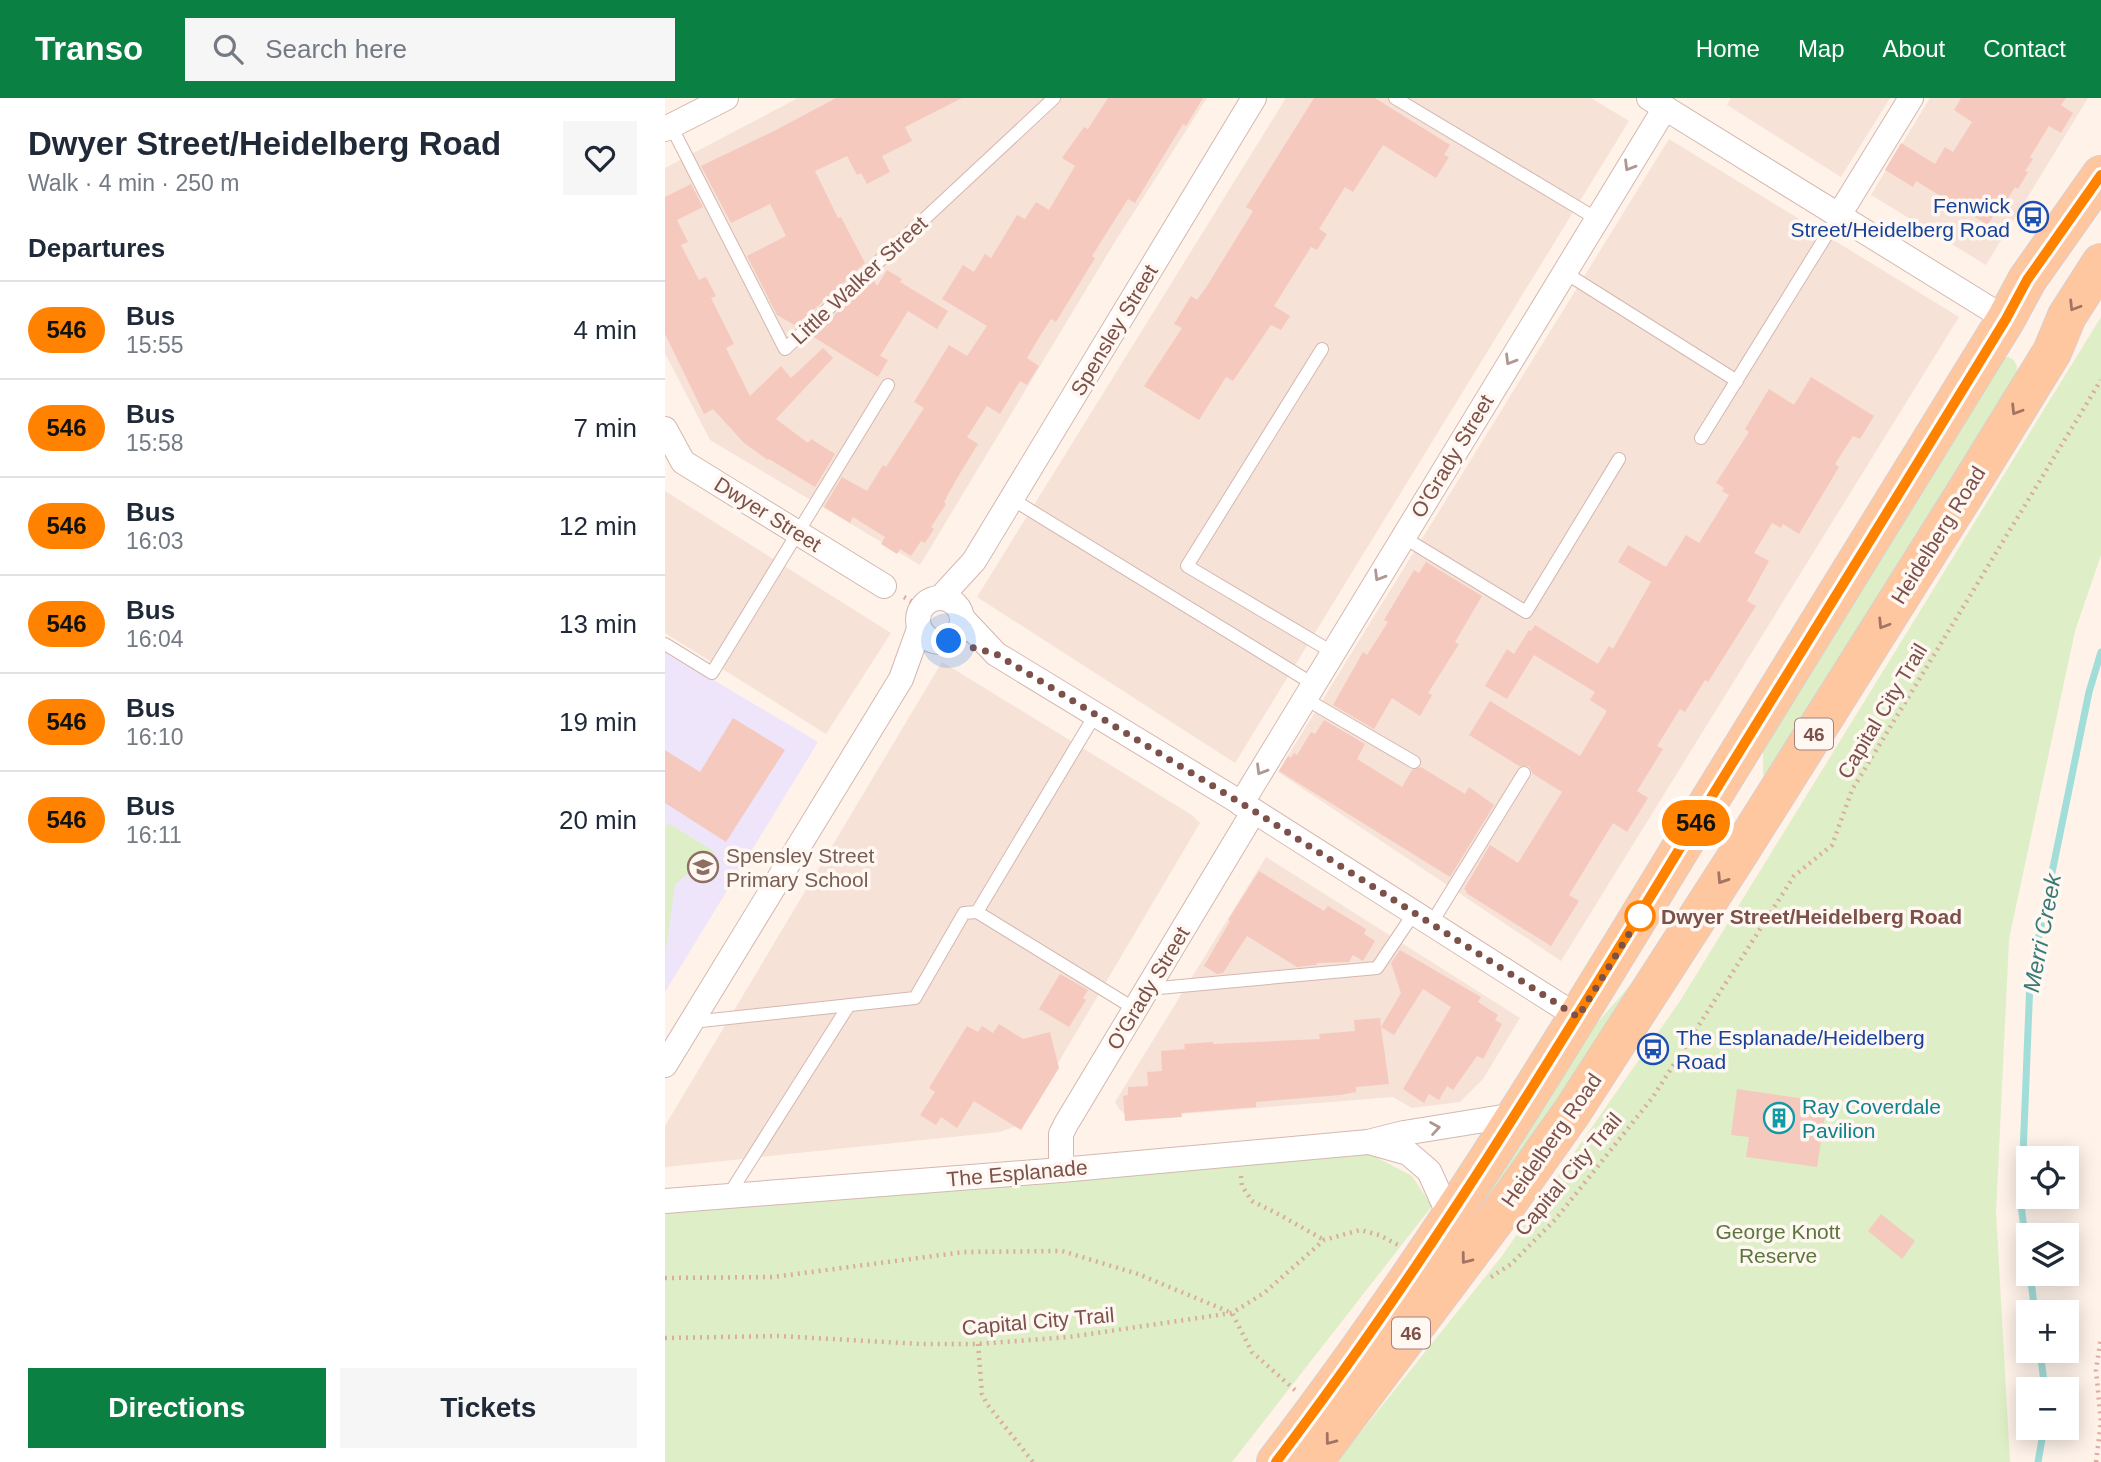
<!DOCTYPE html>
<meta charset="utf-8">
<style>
body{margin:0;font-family:Arial,sans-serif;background:#f6f6f7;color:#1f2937;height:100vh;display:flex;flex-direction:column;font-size:26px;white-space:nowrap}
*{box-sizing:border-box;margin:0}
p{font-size:23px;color:#747a83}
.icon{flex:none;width:38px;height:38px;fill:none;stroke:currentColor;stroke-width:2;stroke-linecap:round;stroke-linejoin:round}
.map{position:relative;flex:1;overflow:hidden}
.panel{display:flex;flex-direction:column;background:#fff;width:665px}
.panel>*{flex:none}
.badge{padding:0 14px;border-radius:23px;font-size:24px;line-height:46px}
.fabs{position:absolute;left:1351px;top:1048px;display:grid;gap:14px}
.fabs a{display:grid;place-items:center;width:63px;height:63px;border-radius:0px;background:#fff;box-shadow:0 4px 18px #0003;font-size:35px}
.you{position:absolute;width:35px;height:35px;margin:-18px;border:5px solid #fff;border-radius:50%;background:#1a73e8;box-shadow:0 0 0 10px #1a73e833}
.map>.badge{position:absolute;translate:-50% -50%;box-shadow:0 0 0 4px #fff}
h2{padding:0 28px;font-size:26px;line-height:63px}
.round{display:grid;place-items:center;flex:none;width:74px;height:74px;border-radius:0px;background:#f6f6f7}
.summary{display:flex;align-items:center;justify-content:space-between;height:119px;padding:0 28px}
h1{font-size:33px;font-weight:700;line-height:52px}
.cta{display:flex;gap:14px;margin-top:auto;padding:14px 28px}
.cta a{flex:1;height:80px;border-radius:0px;background:#0b8043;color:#fff;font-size:28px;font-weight:700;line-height:80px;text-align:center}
.cta a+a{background:#f6f6f7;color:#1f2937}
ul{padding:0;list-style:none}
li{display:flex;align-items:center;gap:21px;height:98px;padding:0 28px;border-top:2px solid #e0e1e3}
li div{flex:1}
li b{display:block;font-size:26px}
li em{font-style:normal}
li .badge{min-width:77px;font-weight:700;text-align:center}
header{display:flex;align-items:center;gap:42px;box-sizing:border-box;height:98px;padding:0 35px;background:#0b8043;color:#fff}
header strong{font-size:33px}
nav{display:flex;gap:38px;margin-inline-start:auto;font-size:24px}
.search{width:490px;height:63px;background:#f6f6f7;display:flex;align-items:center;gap:18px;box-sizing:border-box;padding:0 24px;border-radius:0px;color:#747a83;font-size:26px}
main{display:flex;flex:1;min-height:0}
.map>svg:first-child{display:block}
.residential{fill:#f6e2d7}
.education{fill:#efe5fb}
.green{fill:#deeec6}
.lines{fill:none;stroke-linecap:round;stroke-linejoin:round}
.stream{stroke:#a1ddd9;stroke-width:7}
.building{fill:#f6c9bf}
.lane-casing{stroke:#d4b8b0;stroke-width:14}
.street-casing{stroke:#d4b8b0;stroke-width:26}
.primary-casing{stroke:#dacecc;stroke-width:40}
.path{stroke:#dcaba1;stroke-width:4.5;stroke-dasharray:2 5;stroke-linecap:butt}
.lane{stroke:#fff;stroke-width:12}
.street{stroke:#fff;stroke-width:24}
.primary{stroke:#ffc79f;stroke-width:38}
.oneway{stroke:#b09792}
.oneway2{stroke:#a37464}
.line-casing{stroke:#fff;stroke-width:16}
.line{stroke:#ff8200;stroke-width:10}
.walk{stroke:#7c514a;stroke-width:7;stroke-dasharray:0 12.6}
.stop-dot{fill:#fff;stroke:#ff8200;stroke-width:3.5}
.labels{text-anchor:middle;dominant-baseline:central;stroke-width:7;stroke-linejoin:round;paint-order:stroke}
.shield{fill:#fff7f1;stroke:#a3837c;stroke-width:2}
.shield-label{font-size:19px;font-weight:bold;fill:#7c514a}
.transit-label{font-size:21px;fill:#164399;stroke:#fff7f1;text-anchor:end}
.street-label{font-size:21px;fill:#7c514a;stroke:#fff7f1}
.education-label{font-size:21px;fill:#785e54;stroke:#fff7f1;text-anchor:start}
.stop-label{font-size:21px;font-weight:bold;fill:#7c514a;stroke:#fff7f1;text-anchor:start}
.culture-label{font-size:21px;fill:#0d838f;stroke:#fff7f1;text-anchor:start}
.park-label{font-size:21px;fill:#59763b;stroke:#fff7f1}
.water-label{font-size:23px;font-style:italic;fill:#387a77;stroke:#fff7f1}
</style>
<header>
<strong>Transo</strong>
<div class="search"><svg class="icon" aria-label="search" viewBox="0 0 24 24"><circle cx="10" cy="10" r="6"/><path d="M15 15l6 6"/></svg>Search here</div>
<nav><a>Home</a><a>Map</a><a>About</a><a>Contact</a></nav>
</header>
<main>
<section class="panel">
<div class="summary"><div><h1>Dwyer Street/Heidelberg Road</h1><p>Walk · 4 min · 250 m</p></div><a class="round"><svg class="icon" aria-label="heart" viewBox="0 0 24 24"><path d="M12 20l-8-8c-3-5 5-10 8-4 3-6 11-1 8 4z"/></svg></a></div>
<h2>Departures</h2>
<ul>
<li><span class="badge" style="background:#ff8200;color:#111">546</span><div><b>Bus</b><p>15:55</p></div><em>4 min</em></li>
<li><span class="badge" style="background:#ff8200;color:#111">546</span><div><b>Bus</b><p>15:58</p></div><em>7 min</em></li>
<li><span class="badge" style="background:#ff8200;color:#111">546</span><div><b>Bus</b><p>16:03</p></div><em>12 min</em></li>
<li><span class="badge" style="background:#ff8200;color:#111">546</span><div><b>Bus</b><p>16:04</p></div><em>13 min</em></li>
<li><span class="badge" style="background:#ff8200;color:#111">546</span><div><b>Bus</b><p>16:10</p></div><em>19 min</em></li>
<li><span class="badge" style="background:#ff8200;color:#111">546</span><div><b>Bus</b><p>16:11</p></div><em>20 min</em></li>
</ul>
<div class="cta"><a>Directions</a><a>Tickets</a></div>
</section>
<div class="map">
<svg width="1436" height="1364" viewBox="0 0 1436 1364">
<rect width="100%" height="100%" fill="#fef2e9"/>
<g class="residential">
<path d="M 133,0 L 542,0 L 451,142 L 255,467 L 45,342 L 0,255 L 0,70 Z"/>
<path d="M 621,0 L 926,0 L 964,23 L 570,665 L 312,499 Z"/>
<path d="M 1066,0 L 1225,0 L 1176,79 L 1062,7 Z"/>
<path d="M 1265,0 L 1423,0 L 1321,167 L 1206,97 Z"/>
<path d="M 1004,41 L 1294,219 L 896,863 L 613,674 Z"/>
<path d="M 0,393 L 226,535 L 161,636 L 0,535 Z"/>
<path d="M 277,564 L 527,717 L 535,725 L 357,1026 L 335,1034 L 0,1069 L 0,1028 Z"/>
<path d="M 601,759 L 855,920 L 818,981 L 795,1004 L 747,1010 L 728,999 L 465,1020 L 455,1012 L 450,1004 Z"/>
</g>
<path class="education" d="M 0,553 L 153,644 L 0,894 Z"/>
<g class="green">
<path d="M 1436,219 L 1436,457 L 1410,533 L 1344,841 L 1331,1114 L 1345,1364 L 672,1364 L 837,1158 L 1015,903 Z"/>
<path d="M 1343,259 L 1349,262 L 1352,269 L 1351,280 L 1106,678 L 1098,677 L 1098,647 L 1338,261 Z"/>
<path d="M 3,725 L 50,754 L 10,786 L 0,859 L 0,731 Z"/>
<path d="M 974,877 L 980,878 L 783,1163 L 813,1105 L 920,939 Z"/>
<path d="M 705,1056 L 747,1078 L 767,1108 L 567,1364 L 0,1364 L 0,1112 Z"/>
</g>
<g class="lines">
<g class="stream">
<path d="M 1363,1162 L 1356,1107 L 1365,882 L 1424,594 L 1436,554"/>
<path d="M 1365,1176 L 1370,1214"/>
<path d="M 1375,1253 L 1380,1292"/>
<path d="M 1373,1364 L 1379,1330"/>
</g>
</g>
<g class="building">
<path d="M 171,0 L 297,0 L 240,29 L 247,43 L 217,58 L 225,74 L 202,86 L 196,75 L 192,77 L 182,58 L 150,73 L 173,120 L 176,119 L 200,165 L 131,228 L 112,217 L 82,158 L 121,138 L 105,106 L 66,125 L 36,68 L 109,33 Z"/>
<path d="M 443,0 L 538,0 L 521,28 L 518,26 L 470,105 L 463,101 L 427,158 L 430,160 L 391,224 L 386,221 L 375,238 L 362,260 L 374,268 L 362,287 L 355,283 L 335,316 L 322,308 L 302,339 L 313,346 L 291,382 L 279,404 L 281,406 L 266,429 L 269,431 L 260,445 L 256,443 L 246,458 L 235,451 L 232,456 L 216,446 L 220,439 L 188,419 L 185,425 L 159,409 L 177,379 L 202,393 L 218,367 L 221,369 L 259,310 L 249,304 L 284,247 L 302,258 L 322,228 L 277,201 L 298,167 L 309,174 L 320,156 L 326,160 L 352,117 L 360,121 L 371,104 L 384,112 L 410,68 L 397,60 L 419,29 L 423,31 Z"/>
<path d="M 649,0 L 710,0 L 785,47 L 779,57 L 784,59 L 771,80 L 718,47 L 688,94 L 680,89 L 654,131 L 662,136 L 652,152 L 646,149 L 609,208 L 625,218 L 616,232 L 606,227 L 568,283 L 561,279 L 534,322 L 479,288 L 517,230 L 509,226 L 526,198 L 532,202 L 542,188 L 588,113 L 581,109 Z"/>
<path d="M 1296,0 L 1401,0 L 1396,7 L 1408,15 L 1396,35 L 1384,28 L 1365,59 L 1368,61 L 1360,73 L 1363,74 L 1353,91 L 1350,89 L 1337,110 L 1334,108 L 1323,127 L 1251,83 L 1248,89 L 1220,72 L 1236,45 L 1270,66 L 1280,49 L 1288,54 L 1307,24 L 1289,12 Z"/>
<path d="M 26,86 L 38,109 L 12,122 L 23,144 L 16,147 L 34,182 L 41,179 L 51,198 L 46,200 L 69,246 L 61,250 L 85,298 L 116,268 L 126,280 L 158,250 L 168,260 L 111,321 L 143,345 L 146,341 L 170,356 L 150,389 L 104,361 L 103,362 L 79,345 L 48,311 L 39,316 L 0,236 L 0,99 Z"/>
<path d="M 222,172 L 237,181 L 235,184 L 283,213 L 272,231 L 243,213 L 215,258 L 223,262 L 213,279 L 147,238 L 208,181 L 212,188 Z"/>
<path d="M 1146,279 L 1209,318 L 1195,341 L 1188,338 L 1170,366 L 1174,369 L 1134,436 L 1118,426 L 1116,430 L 1107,425 L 1089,455 L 1104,463 L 1082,503 L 1091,508 L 1043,584 L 1040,582 L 1020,614 L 1015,611 L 992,648 L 998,651 L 972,693 L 983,700 L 962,734 L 948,725 L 904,797 L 914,803 L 886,848 L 801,795 L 802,793 L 799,791 L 825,747 L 853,765 L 897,694 L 868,676 L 864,668 L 854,668 L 804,637 L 825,603 L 915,658 L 942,613 L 925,602 L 930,594 L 869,557 L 842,601 L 820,588 L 842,551 L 849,556 L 864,532 L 866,533 L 870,527 L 933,566 L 944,548 L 948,551 L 986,484 L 953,464 L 963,447 L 1001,469 L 1021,437 L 1034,445 L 1064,397 L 1057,393 L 1059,390 L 1051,385 L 1084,334 L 1080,331 L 1104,291 L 1129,307 Z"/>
<path d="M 761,464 L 817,498 L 790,544 L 794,546 L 763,595 L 767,597 L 755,618 L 727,600 L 709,631 L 668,607 L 698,554 L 702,557 L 723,524 L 719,522 L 749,472 L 754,475 Z"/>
<path d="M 68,620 L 120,652 L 61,744 L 0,705 L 0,652 L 35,674 Z"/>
<path d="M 659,622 L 700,646 L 692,661 L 737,689 L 747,672 L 756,669 L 800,696 L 804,689 L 829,707 L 785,779 L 614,673 L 623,658 L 626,660 L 629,655 L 632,657 L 646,634 L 650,636 Z"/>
<path d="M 594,773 L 659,813 L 663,808 L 701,831 L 699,836 L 710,843 L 698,863 L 688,857 L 684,864 L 652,865 L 651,867 L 632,869 L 582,838 L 558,875 L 552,876 L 539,868 L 565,823 L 563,822 Z"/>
<path d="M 735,852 L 816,899 L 813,904 L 833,917 L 830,922 L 837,926 L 818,961 L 812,958 L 788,992 L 782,988 L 774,1002 L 764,996 L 759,1005 L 738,991 L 786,909 L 758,891 L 729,937 L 716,929 L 724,986 L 691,989 L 691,994 L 675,997 L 591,1004 L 591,1009 L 516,1015 L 517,1019 L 460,1023 L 458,998 L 463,997 L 463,989 L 483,988 L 482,974 L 497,973 L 496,953 L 520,951 L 519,946 L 548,944 L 548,946 L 655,941 L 654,936 L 690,933 L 689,922 L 715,920 L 716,929 L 736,895 L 726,865 Z"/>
<path d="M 395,876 L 423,892 L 418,900 L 421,902 L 404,929 L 374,911 Z"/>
<path d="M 334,926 L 358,941 L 385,934 L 394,970 L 356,1032 L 309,1003 L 292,1030 L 276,1019 L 271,1027 L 255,1017 L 270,994 L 264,990 L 302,928 L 313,934 L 317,928 L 328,935 Z"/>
<path d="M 1072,991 L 1162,1004 L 1152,1069 L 1081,1059 L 1084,1039 L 1066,1037 Z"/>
<path d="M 1216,1116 L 1250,1143 L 1237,1161 L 1203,1133 Z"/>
</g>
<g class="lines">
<g class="lane-casing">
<g id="lane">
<path d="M 730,0 L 932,121"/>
<path d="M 6,28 L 120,251 L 389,0"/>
<path d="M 899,174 L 1072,283"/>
<path d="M 657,251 L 522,468 L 667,554"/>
<path d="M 1036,340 L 1174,117"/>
<path d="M 347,401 L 648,586"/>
<path d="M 738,439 L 861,514 L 954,361"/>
<path d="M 0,546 L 47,575 L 223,287"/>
<path d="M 639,600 L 749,664"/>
<path d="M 312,814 L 470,911"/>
<path d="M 766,826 L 859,675"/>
<path d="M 483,891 L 712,870 L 749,815"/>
<path d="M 27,924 L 250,900 L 299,815 L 312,814 L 430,617"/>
<path d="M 63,1098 L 184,907"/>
</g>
</g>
<g class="street-casing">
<g id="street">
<path d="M 984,0 L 1341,221"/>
<path d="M 0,31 L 61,0"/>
<path d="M 1174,117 L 1246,0"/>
<path d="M 0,331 L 18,364 L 219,488"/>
<path d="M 276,499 L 309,463 L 589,0"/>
<circle cx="275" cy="522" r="22"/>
<path d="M 298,521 L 331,556 L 589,713 L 913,919"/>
<path d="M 576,706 L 1000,10"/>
<path d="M 0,967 L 236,581 L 254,531"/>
<path d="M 704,1044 L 743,1055 L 764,1073 L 785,1119"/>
<path d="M 396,1072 L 396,1036 L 401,1026 L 589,713"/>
<path d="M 0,1103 L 396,1072 L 703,1044 L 739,1035 L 850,1017"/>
</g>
</g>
<g class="primary-casing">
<g id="primary">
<path d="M 611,1364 C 769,1159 903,936 1037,715 C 1137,550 1240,386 1341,221 L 1362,182 L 1436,77"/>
<path d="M 648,1364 L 842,1106 L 907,1014 L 1074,755 L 1299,397 L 1387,254 L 1402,218 L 1436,165"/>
</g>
</g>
<g class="path">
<path d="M 239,499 L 255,508"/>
<path d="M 576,1078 L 577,1088 L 587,1103 L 615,1117 L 659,1142"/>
<path d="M 826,1179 L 846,1166 L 890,1122 L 988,999 L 1129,778 L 1167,747 L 1187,692 L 1436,282"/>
<path d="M 0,1180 L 108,1179 L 299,1154 L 397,1153 L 473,1176 L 567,1215 L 587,1254 L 631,1293"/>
<path d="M 0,1240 L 113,1238 L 256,1246 L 313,1246 L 404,1239 L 567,1215 L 599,1195 L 659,1142 L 695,1132 L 714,1137 L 733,1147"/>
<path d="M 313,1246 L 317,1296 L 322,1306 L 368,1364"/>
<path d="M 1431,1364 L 1436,1324 L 1431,1272 L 1436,1239"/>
</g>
<use href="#lane" class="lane"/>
<use href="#street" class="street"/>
<use href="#primary" class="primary"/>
</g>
<defs><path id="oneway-chevron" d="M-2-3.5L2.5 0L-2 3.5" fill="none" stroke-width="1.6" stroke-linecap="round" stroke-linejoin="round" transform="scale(1.75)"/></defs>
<g class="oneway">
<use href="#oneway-chevron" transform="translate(964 68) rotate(121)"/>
<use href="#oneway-chevron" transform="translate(845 262) rotate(121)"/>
<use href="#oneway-chevron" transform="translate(714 478) rotate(121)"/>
<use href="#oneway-chevron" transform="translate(596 672) rotate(121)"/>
<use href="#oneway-chevron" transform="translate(770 1030) rotate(-9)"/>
</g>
<g class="oneway2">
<use href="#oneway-chevron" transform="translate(1409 208) rotate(122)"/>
<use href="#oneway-chevron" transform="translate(1351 312) rotate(122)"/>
<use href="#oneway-chevron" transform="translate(1218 526) rotate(122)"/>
<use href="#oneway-chevron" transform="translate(1057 781) rotate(123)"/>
<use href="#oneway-chevron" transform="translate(801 1161) rotate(127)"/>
<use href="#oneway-chevron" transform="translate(665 1342) rotate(127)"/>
</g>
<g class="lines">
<g class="line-casing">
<path id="line" d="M 611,1364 C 764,1163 895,947 1026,732 C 1131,561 1237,392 1341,221 L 1362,182 L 1436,77"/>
</g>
<use href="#line" class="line"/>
<path class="walk" d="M 284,543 L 331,556 L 589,713 L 913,919 L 975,818"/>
</g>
<defs>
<g id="bus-ring" transform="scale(1.575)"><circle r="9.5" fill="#fff7f1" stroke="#1a4fb4" stroke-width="1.5"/><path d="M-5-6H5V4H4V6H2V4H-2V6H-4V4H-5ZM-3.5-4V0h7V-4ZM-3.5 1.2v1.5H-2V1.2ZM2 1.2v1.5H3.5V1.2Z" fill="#1a4fb4"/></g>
<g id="school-ring" transform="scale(1.575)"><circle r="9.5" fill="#fff7f1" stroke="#8d6e63" stroke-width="1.5"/><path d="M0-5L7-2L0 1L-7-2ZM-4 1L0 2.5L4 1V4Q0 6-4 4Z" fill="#8d6e63"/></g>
<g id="building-ring" transform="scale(1.575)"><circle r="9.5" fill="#fff7f1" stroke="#0f9aa8" stroke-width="1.5"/><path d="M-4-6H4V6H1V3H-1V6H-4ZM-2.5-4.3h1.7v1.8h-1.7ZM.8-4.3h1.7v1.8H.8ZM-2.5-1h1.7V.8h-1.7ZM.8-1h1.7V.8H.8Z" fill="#0f9aa8"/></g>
</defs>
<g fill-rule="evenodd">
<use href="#bus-ring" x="1368" y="119"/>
<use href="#school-ring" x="38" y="769"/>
<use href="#bus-ring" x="988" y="951"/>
<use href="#building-ring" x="1114" y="1020"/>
</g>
<circle class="stop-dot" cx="975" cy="818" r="14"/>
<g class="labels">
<g class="shield">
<rect x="1130" y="620.5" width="38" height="31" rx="5"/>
<rect x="727" y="1219.5" width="38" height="31" rx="5"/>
</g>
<g class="shield-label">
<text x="1149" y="636">46</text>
<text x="746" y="1235">46</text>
</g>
<g class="transit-label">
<text x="1345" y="107">Fenwick<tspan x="1345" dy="24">Street/Heidelberg Road</tspan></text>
<text x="1011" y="939" text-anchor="start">The Esplanade/Heidelberg<tspan x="1011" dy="24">Road</tspan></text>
</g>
<g class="street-label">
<text transform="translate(194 182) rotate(-43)">Little Walker Street</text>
<text transform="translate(449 232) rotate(-59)">Spensley Street</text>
<text transform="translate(787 358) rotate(-59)">O'Grady Street</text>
<text transform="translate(103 416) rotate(32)">Dwyer Street</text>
<text transform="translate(1273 437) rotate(-58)">Heidelberg Road</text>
<text transform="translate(1217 613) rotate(-59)">Capital City Trail</text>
<text transform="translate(483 890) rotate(-59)">O'Grady Street</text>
<text transform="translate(886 1042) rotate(-55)">Heidelberg Road</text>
<text transform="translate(352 1075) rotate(-5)">The Esplanade</text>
<text transform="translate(903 1076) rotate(-50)">Capital City Trail</text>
<text transform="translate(373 1223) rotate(-5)">Capital City Trail</text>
</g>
<g class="education-label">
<text x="61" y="757">Spensley Street<tspan x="61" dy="24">Primary School</tspan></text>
</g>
<g class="stop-label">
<text x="996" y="818">Dwyer Street/Heidelberg Road</text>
</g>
<g class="culture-label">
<text x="1137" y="1008">Ray Coverdale<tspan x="1137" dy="24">Pavilion</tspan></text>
</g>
<g class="park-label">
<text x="1113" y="1133">George Knott<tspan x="1113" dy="24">Reserve</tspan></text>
</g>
<g class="water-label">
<text transform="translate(1377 835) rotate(-79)">Merri Creek</text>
</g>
</g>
</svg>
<div class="fabs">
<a><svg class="icon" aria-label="locate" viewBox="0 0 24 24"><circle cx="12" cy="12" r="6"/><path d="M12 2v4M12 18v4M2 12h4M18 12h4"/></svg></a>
<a><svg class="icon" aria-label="layers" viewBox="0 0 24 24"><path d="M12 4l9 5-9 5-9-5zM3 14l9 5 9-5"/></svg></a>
<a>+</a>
<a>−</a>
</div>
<div class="you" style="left:284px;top:543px"></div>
<b class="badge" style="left:1031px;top:725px;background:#ff8200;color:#111">546</b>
</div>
</main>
